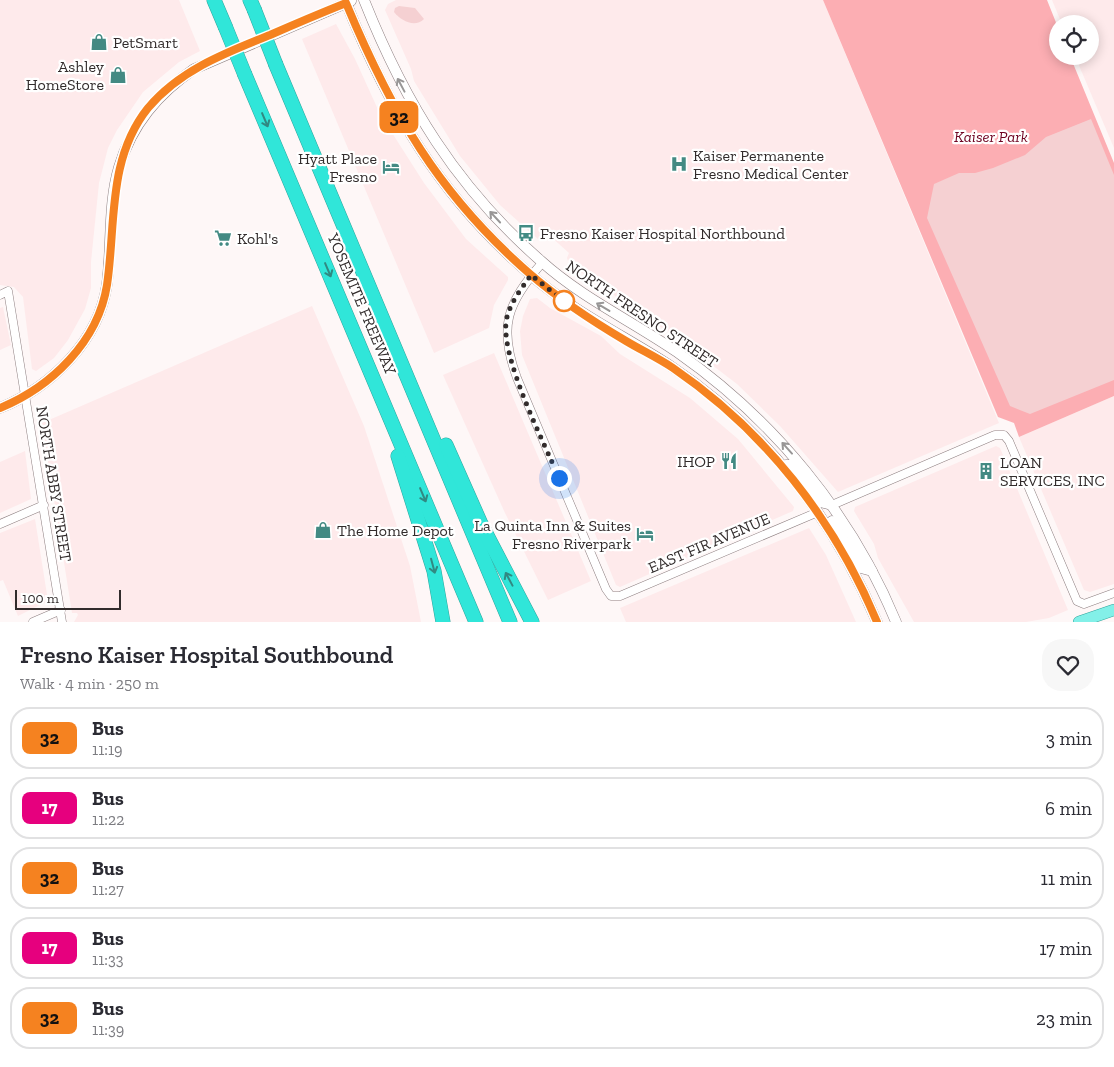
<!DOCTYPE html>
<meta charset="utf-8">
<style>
body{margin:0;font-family:"Zilla Slab",serif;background:#f7f7f7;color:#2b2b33;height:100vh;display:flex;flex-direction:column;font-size:19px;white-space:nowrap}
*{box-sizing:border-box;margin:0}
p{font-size:16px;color:#7c7c81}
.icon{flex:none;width:28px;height:28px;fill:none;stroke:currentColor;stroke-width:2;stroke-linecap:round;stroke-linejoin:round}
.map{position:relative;height:622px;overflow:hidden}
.side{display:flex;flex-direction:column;background:#fff;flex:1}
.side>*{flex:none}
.badge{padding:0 10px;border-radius:8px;font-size:18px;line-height:32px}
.controls{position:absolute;left:1049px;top:15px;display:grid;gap:10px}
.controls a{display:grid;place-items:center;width:50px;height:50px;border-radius:50%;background:#fff;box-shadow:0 2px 12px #0003;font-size:25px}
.scale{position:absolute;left:15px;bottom:12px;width:106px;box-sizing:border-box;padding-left:5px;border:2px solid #322c2c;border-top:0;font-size:14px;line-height:18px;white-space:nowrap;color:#322c2c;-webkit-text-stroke:4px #fff;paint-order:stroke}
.you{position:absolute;width:25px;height:25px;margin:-12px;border:4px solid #fff;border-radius:50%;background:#1a73e8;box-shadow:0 0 0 8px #1a73e833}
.map>.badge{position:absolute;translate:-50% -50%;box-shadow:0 0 0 2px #fff}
.round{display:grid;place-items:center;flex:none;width:52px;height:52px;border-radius:20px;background:#f7f7f7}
.overview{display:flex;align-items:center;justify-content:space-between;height:85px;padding:0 20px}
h1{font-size:24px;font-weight:600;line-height:38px}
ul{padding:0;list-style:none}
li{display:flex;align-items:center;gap:15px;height:62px;margin:0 10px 8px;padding:0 10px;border:2px solid #e1e1e2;border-radius:20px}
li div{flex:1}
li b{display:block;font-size:19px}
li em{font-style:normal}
li .badge{min-width:55px;font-weight:700;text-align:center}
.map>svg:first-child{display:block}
.built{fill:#feeaeb}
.green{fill:#fcaeb3}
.water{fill:#f5d0d2}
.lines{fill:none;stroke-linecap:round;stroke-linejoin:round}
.minor-casing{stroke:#8d7f80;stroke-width:9}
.secondary-casing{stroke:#8d7f80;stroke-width:11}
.primary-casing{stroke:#31a59c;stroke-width:12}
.motorway-casing{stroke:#31a59c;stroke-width:15}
.minor{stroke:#fff;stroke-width:8}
.secondary{stroke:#fff;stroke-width:10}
.primary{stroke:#83f0e8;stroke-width:11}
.motorway{stroke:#30e6d9;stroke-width:14}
.motorway-bridge-casing{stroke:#31a59c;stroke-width:15;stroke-linecap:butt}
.motorway-bridge{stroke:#30e6d9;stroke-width:14}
.oneway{stroke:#989696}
.oneway2{stroke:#318982}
.line-casing{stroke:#fff;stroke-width:11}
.line{stroke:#f58220;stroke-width:8}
.walk{stroke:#322c2c;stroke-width:5;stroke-dasharray:0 9}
.stop-dot{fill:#fff;stroke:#f58220;stroke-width:2.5}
.labels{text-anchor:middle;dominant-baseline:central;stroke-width:4.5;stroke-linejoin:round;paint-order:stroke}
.poi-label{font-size:16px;fill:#322c2c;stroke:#fff;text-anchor:start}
.park-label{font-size:16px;font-style:italic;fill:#6e0422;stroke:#fff}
.street-label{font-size:16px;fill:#322c2c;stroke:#fff}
</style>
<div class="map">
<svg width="1114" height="622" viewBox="0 0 1114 622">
<rect width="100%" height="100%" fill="#fef7f7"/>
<g class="built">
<path d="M 0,0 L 179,0 L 200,51 L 179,62 L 143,92 L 117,130 L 108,148 L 99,183 L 91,262 L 91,288 L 85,309 L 68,340 L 54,358 L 36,371 L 32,369 L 23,297 L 14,287 L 0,285 Z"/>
<path d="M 396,0 L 823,0 L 999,423 L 838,492 L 780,426 L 737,384 L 691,349 L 690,344 L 626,307 L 618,298 L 569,264 L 567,258 L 569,253 L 549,235 L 543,239 L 538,239 L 500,205 L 460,156 L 414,81 L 411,69 L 385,10 L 388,4 Z"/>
<path d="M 1052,0 L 1114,0 L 1114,148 L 1075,56 L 1090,56 L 1090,24 L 1062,24 Z"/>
<path d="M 336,24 L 355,59 L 380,114 L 424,183 L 466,239 L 508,277 L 508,280 L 494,305 L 489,328 L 434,353 L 302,39 Z"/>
<path d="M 537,298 L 550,308 L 601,336 L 620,354 L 690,398 L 738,439 L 794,507 L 793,511 L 620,587 L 616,585 L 522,355 L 520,331 L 523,316 L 530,299 Z"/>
<path d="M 312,306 L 364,426 L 410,566 L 421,622 L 74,622 L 78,615 L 77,613 L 72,613 L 42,423 Z"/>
<path d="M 3,307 L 11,345 L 0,350 L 0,308 Z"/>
<path d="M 494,353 L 591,581 L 548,600 L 505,513 L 443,375 Z"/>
<path d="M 1114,396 L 1114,584 L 1090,592 L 1084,590 L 1019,437 Z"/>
<path d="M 996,446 L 1000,448 L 1068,610 L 1049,618 L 1026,622 L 914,622 L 878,558 L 874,544 L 854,511 L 855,507 Z"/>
<path d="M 25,451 L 31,499 L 0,513 L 0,462 Z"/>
<path d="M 35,519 L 48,601 L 18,616 L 3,580 L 0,581 L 0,533 Z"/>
<path d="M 809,528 L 826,555 L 856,622 L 626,622 L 620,608 Z"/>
</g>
<path class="green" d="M 823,0 L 1047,0 L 1057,25 L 1058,56 L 1070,56 L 1114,163 L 1114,396 L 1019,437 L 1014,423 L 998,417 Z"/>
<g class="water">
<path d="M 399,6 L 415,8 L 424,19 C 415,28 401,21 394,12 L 395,8 Z"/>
<path d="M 1091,119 L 1114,175 L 1114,380 L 1030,414 L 1010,406 L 927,218 L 934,184 L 959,173 L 975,173 L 993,168 L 1025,155 L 1046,137 Z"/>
</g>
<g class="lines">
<g class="minor-casing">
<g id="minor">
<path d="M 542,263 C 507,303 498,327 517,378 L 606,589 L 611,596 L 620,596 L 818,512"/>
<path d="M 0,295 L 8,291 L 62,622"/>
<path d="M 832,505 L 995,435 L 1004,435 L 1009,441 L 1077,601 L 1084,604 L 1114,593"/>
<path d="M 0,524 L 44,505"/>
<path d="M 33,622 L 61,610"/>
</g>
</g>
<g class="secondary-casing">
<g id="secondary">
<path d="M 345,0 C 389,110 441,198 531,275 C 575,313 625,336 672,367 C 765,429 834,519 877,622"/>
<path d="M 364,0 C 405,103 456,187 541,261 C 582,298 632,321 677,352 C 773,419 851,513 896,622"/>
<path d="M 0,408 C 51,387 99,341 107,284 C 112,245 108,204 119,167 C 132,124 158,94 194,69 L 351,1"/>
<path d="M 786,465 L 791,465 L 820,502 L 832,505"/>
<path d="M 832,521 L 861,568 L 872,571"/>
</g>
</g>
<g class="primary-casing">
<path id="primary" d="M 1079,622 L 1114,610"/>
</g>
<g class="motorway-casing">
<g id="motorway">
<path d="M 214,0 L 225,26"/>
<path d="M 250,0 L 254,9"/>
<path d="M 276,65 L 510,622"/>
<path d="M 245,75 L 476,622"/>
<path d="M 446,445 L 481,524 L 532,622"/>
<path d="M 398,456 L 434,571 L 443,622"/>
</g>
</g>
<use href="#minor" class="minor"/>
<use href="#secondary" class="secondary"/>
<use href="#primary" class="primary"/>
<use href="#motorway" class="motorway"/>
<g class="motorway-bridge-casing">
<g id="motorway-bridge">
<path d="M 254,9 L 276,65"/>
<path d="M 225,26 L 245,75"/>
</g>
</g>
<use href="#motorway-bridge" class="motorway-bridge"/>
</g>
<defs><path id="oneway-shaft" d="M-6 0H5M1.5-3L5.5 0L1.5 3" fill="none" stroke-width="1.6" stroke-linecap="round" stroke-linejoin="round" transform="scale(1.25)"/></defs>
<g class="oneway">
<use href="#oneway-shaft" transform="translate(401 85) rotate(-118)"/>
<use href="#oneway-shaft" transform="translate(495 217) rotate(-133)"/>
<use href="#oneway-shaft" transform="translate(603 307) rotate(-149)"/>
<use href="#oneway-shaft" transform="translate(787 448) rotate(-132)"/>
</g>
<g class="oneway2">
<use href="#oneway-shaft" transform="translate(265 120) rotate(67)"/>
<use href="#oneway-shaft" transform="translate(328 270) rotate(67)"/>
<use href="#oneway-shaft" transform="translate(423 495) rotate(67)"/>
<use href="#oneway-shaft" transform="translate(433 566) rotate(75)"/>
<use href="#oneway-shaft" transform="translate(509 579) rotate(-118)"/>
</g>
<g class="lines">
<g class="line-casing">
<path id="line" d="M 0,408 C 51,387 98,342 107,285 C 116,225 107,159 148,108 C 180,70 225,53 270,35 C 295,24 321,13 346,3 C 392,113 438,194 530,274 C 559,299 592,321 626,341 C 641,350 658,358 673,368 C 765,431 834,519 877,622"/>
</g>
<use href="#line" class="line"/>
<path class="walk" d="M 559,478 C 543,440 502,361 506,322 C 509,304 521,289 531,275 L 564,301"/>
</g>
<defs>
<g id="shop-bare" transform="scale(1.35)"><path d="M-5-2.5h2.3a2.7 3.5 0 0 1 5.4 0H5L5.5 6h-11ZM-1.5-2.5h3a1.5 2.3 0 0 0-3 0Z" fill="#438a83" stroke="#fff" stroke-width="2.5" paint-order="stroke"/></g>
<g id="hospital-bare" transform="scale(1.35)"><path d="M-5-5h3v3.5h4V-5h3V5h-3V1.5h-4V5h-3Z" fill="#438a83" stroke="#fff" stroke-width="2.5" paint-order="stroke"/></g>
<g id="hotel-bare" transform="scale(1.35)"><path d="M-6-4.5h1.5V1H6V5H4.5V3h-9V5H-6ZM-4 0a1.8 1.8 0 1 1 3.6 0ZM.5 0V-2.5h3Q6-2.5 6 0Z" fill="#438a83" stroke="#fff" stroke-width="2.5" paint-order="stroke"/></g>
<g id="bus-bare" transform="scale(1.35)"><path d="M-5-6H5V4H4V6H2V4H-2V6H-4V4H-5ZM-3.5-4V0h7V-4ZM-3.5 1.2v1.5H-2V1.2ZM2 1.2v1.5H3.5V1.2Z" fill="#438a83" stroke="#fff" stroke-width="2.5" paint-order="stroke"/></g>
<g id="supermarket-bare" transform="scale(1.35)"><path d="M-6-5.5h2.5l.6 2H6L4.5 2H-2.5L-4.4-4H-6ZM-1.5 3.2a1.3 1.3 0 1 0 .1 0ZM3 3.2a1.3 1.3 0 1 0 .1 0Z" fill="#438a83" stroke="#fff" stroke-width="2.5" paint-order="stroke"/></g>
<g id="restaurant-bare" transform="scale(1.35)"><path d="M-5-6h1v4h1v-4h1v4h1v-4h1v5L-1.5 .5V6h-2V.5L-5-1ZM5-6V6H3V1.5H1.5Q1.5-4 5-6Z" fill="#438a83" stroke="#fff" stroke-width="2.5" paint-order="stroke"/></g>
<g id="building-bare" transform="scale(1.35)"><path d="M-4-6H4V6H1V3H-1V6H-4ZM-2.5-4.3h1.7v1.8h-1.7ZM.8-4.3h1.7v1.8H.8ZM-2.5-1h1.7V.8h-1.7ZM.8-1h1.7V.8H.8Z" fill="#438a83" stroke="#fff" stroke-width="2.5" paint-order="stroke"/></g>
</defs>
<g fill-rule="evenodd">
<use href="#shop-bare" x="99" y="42"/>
<use href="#shop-bare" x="118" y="75"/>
<use href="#hospital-bare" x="679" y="164"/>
<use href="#hotel-bare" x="391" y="167"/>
<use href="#bus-bare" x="526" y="233"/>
<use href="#supermarket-bare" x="223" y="238"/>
<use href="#restaurant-bare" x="729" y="461"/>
<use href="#building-bare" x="986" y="471"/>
<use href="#shop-bare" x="323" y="530"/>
<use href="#hotel-bare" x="645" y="534"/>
</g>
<circle class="stop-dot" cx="564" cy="301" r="10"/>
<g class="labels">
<g class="poi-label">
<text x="113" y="42">PetSmart</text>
<text x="104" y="66" text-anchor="end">Ashley<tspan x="104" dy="18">HomeStore</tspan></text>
<text x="693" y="155">Kaiser Permanente<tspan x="693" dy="18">Fresno Medical Center</tspan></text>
<text x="377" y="158" text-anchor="end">Hyatt Place<tspan x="377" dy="18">Fresno</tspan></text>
<text x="540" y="233">Fresno Kaiser Hospital Northbound</text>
<text x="237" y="238">Kohl's</text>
<text x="715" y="461" text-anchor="end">IHOP</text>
<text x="1000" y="462">LOAN<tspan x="1000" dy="18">SERVICES, INC</tspan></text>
<text x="631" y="525" text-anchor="end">La Quinta Inn &amp; Suites<tspan x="631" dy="18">Fresno Riverpark</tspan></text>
<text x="337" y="530">The Home Depot</text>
</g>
<g class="park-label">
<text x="991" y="136">Kaiser Park</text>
</g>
<g class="street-label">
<text transform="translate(362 304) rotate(67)">YOSEMITE FREEWAY</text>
<text transform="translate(642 314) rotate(34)">NORTH FRESNO STREET</text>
<text transform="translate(54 484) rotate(81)">NORTH ABBY STREET</text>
<text transform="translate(709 543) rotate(-23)">EAST FIR AVENUE</text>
</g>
</g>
</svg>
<div class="controls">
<a><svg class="icon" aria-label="locate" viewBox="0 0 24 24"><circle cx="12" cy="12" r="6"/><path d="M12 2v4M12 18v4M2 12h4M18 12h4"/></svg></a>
</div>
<div class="scale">100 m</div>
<div class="you" style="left:559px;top:478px"></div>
<b class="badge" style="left:399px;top:117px;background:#f58220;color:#111">32</b>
</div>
<section class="side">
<div class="overview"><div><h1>Fresno Kaiser Hospital Southbound</h1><p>Walk · 4 min · 250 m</p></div><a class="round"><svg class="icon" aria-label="heart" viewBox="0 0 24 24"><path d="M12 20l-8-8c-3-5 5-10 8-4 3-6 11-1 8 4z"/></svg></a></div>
<ul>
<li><span class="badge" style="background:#f58220;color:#111">32</span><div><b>Bus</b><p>11:19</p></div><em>3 min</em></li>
<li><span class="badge" style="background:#e6007e;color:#fff">17</span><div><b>Bus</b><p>11:22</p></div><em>6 min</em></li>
<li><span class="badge" style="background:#f58220;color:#111">32</span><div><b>Bus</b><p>11:27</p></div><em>11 min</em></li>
<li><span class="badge" style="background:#e6007e;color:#fff">17</span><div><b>Bus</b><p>11:33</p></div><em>17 min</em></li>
<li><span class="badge" style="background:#f58220;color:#111">32</span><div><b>Bus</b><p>11:39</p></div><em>23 min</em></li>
</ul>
</section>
